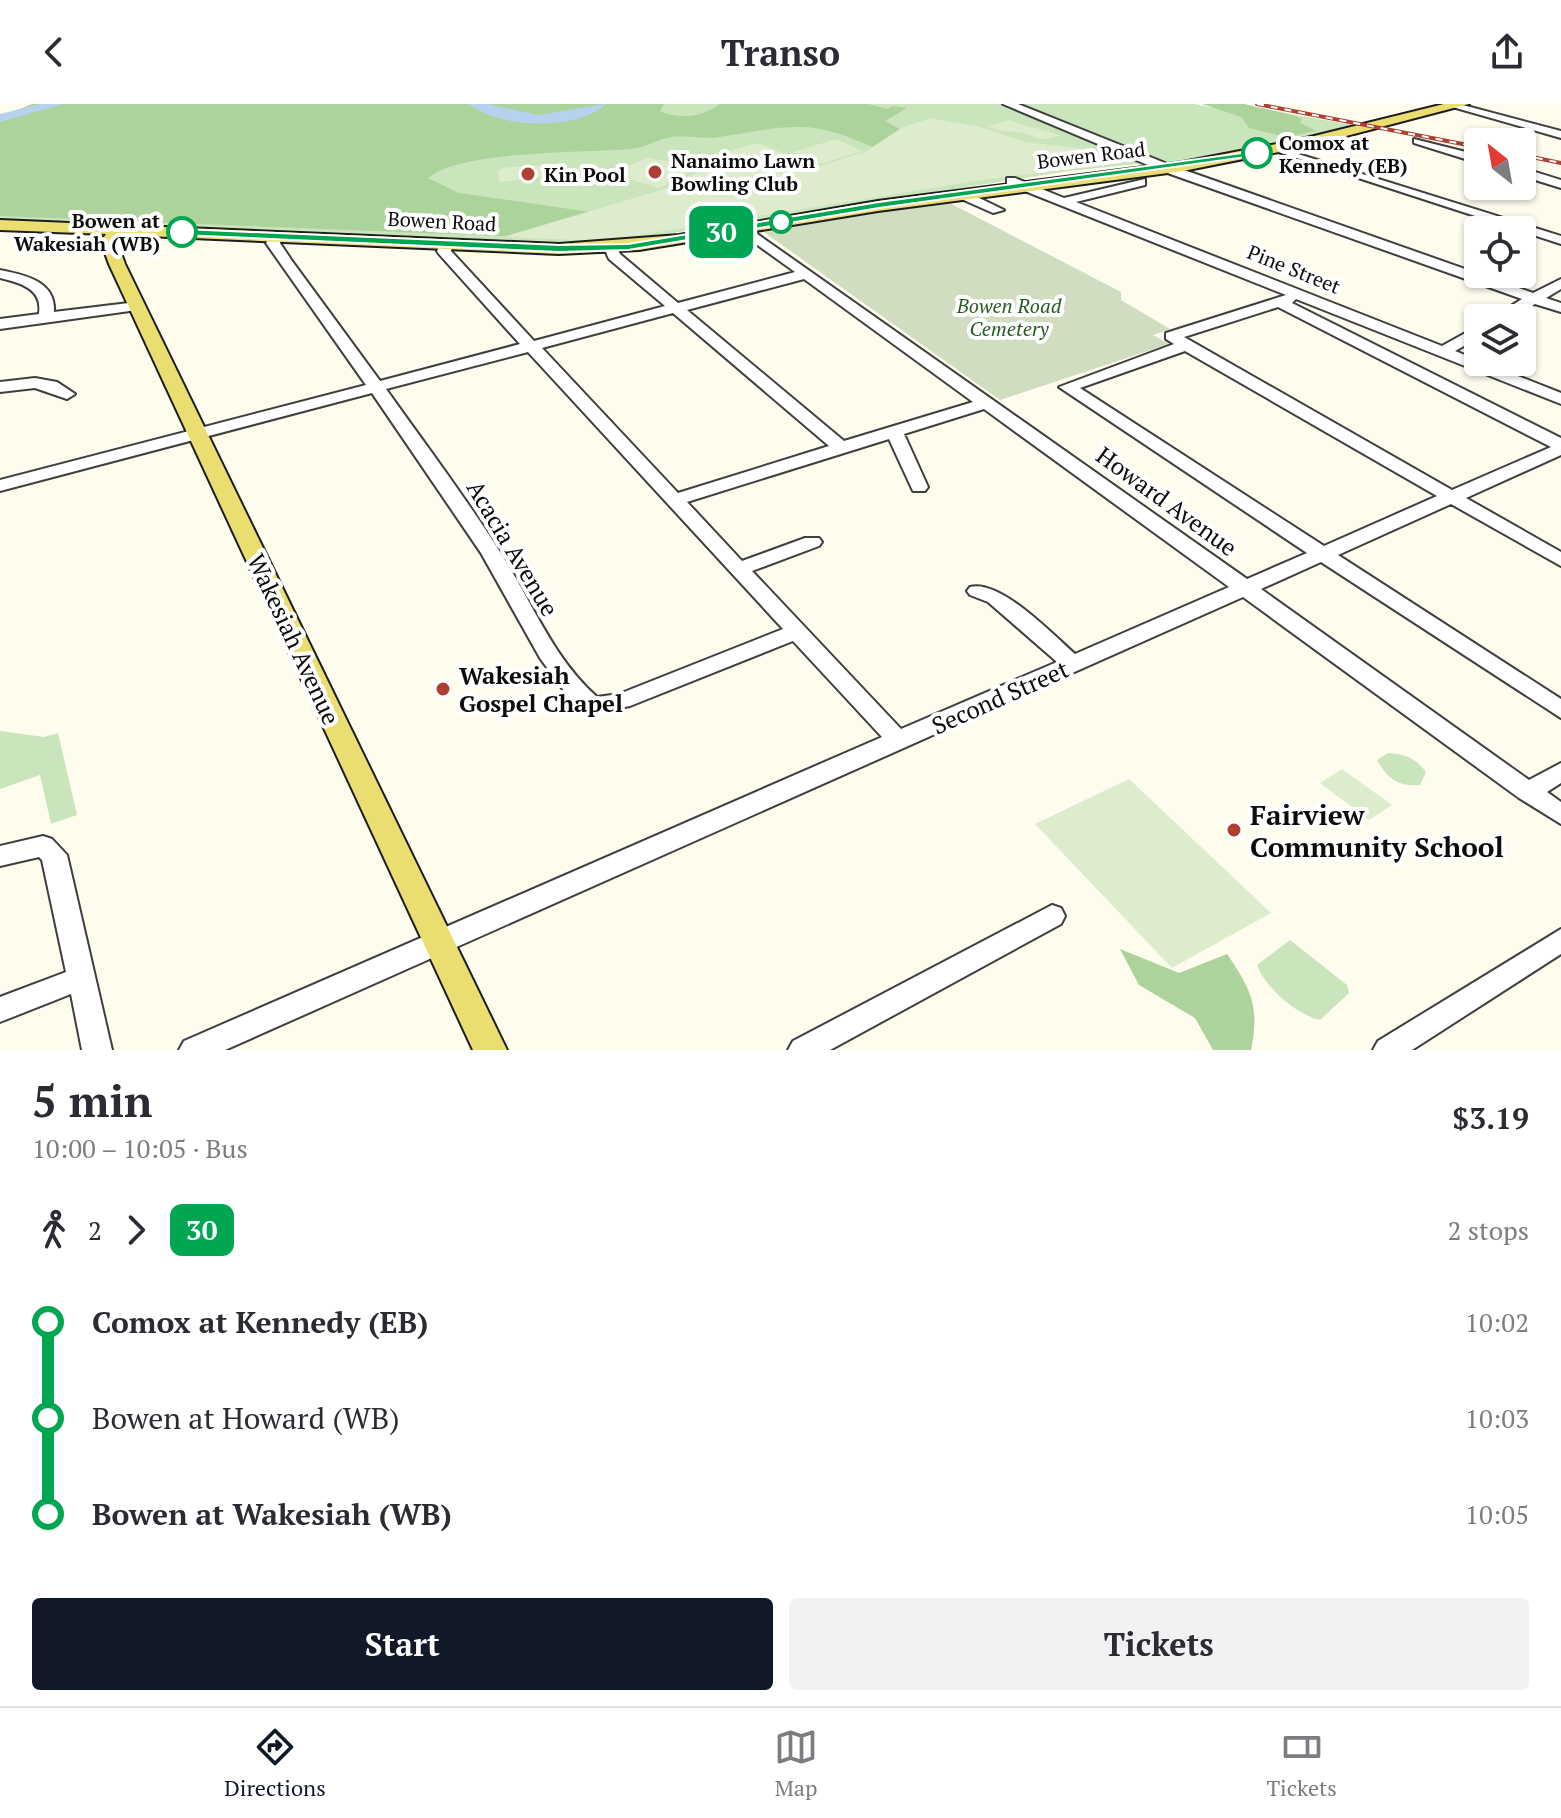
<!DOCTYPE html>
<meta charset="utf-8">
<style>
body{margin:0;font-family:"PT Serif",serif;background:#f2f2f3;color:#2b2b33;height:100vh;display:flex;flex-direction:column;font-size:30px;white-space:nowrap}
*{box-sizing:border-box;margin:0}
p{font-size:26px;color:#7c7c81}
.icon{flex:none;width:44px;height:44px;fill:none;stroke:currentColor;stroke-width:2;stroke-linecap:round;stroke-linejoin:round}
.map{position:relative;height:946px;overflow:hidden}
.sheet{display:flex;flex-direction:column;background:#fff;flex:1}
.sheet>*{flex:none}
.badge{padding:0 16px;border-radius:12px;font-size:28px;line-height:52px}
.needle{width:52px;rotate:329deg}
.controls{position:absolute;left:1464px;top:24px;display:grid;gap:16px}
.controls a{display:grid;place-items:center;width:72px;height:72px;border-radius:8px;background:#fff;box-shadow:0 2px 6px #0004;font-size:40px}
.map>.badge{position:absolute;translate:-50% -50%;box-shadow:0 0 0 4px #fff}
.legs{display:flex;align-items:center;gap:12px;height:88px;padding:0 32px;font-size:26px}
.legs p{margin-inline-start:auto}
.headline{display:flex;align-items:center;justify-content:space-between;height:136px;padding:0 32px}
h1{font-size:44px;font-weight:700;line-height:60px}
.primary-button{display:flex;gap:16px;margin-top:auto;padding:16px 32px}
.primary-button a{flex:1;height:92px;border-radius:8px;background:#111827;color:#fff;font-size:32px;font-weight:700;line-height:92px;text-align:center}
.primary-button a+a{background:#f2f2f3;color:#2b2b33}
ul{padding:0 32px;list-style:none}
li{display:flex;align-items:center;gap:28px;height:96px;font-size:30px}
li i{display:grid;place-items:center;width:12px;height:100%;margin:0 10px;background:currentColor}
li i::after{content:'';width:20px;height:20px;margin:-10px;border:6px solid;border-radius:50%;background:#fff}
li p{margin-inline-start:auto}
li:first-child i{background:linear-gradient(#0000 50%,currentColor 0)}
li:last-child i{background:linear-gradient(currentColor 50%,#0000 0)}
header{display:flex;justify-content:space-between;align-items:center;height:104px;padding:0 32px;background:#fff;font-size:36px;font-weight:700}
.tab-bar{display:flex;justify-content:space-around;align-items:center;height:112px;border-top:2px solid #e1e1e2;background:#fff;font-size:22px;color:#7c7c81}
.tab-bar a{display:grid;justify-items:center;gap:4px}
.tab-bar .current{color:#111827}
.map>svg:first-child{display:block}
.green{fill:#cae4bb}
.forest{fill:#add39c}
.cemetery{fill:#d0ddc1}
.pitch{fill:#dceccc}
.lines{fill:none;stroke-linecap:round;stroke-linejoin:round}
.river{fill:#b7d2ef;fill-rule:evenodd}
.minor-casing{stroke:#3f3f3f;stroke-width:4}
.major-casing{stroke:#1d1d1d;stroke-width:4}
.minor{fill:#fff;fill-rule:evenodd}
.major{fill:#eade71;fill-rule:evenodd}
.rail-casing{stroke:#ad3f33;stroke-width:4}
.rail{stroke:#fff;stroke-width:2;stroke-dasharray:7;stroke-linecap:butt}
.line-1{fill:#00a651;stroke:#fff;stroke-width:2}
.stop-1-dot{fill:#fff;stroke:#00a651;stroke-width:4}
.poi-dot{fill:#ad3f33;stroke:#fff;stroke-width:3}
.labels{text-anchor:middle;dominant-baseline:central;stroke-width:8;stroke-linejoin:round;paint-order:stroke}
.far-stop-label{font-size:20px;font-weight:bold;fill:#0c0c0c;stroke:#fff;text-anchor:start}
.far-street-label{font-size:20px;fill:#0c0c0c;stroke:#fff}
.far-poi-label{font-size:20px;font-weight:bold;fill:#0c0c0c;stroke:#fff;text-anchor:start}
.far-park-label{font-size:20px;font-style:italic;fill:#275d24;stroke:#fff}
.street-label{font-size:24px;fill:#0c0c0c;stroke:#fff}
.poi-label{font-size:24px;font-weight:bold;fill:#0c0c0c;stroke:#fff;text-anchor:start}
.near-poi-label{font-size:28px;font-weight:bold;fill:#0c0c0c;stroke:#fff;text-anchor:start}
</style>
<header><svg class="icon" aria-label="back" viewBox="0 0 24 24"><path d="M15 5l-7 7 7 7"/></svg>Transo<svg class="icon" aria-label="share" viewBox="0 0 24 24"><path d="M12 15V3M7 8l5-5 5 5M5 13v7h14v-7"/></svg></header>
<div class="map">
<svg width="1561" height="946" viewBox="0 0 1561 946">
<rect width="100%" height="100%" fill="#fdfced"/>
<g class="green">
<path d="M 483,0 L 1195,0 L 1218,5 C 1239,0 1325,16 1353,21 C 1293,36 1233,53 1171,57 C 1150,58 1139,38 1107,41 L 1144,59 L 1069,67 L 597,141 L 117,122 L 104,97 L 74,96 L 86,122 L 0,116 L 0,12 Z"/>
<path d="M 0,627 L 44,633 L 58,629 L 77,711 L 51,720 L 40,671 L 0,685 Z"/>
<path d="M 1388,649 C 1405,650 1415,654 1426,668 L 1420,681 C 1398,683 1387,674 1377,656 Z"/>
<path d="M 1290,836 L 1347,881 L 1349,889 L 1320,916 C 1296,911 1265,883 1257,861 Z"/>
</g>
<g class="forest">
<path d="M 32,0 L 664,0 L 660,7 C 679,16 703,13 720,0 L 868,0 L 888,5 L 892,2 L 907,4 L 885,17 L 907,29 L 889,50 C 862,39 834,24 803,23 C 774,22 748,29 719,33 C 703,36 686,30 671,33 C 657,36 644,44 630,45 C 584,49 460,46 428,74 L 459,89 L 625,113 L 600,136 L 0,112 L 0,13 Z"/>
<path d="M 1202,0 L 1244,0 L 1294,11 L 1302,15 L 1300,19 L 1316,27 L 1286,33 L 1249,24 L 1241,13 Z"/>
<path d="M 1120,845 L 1179,869 L 1227,850 C 1251,885 1260,903 1251,946 L 1213,946 L 1195,914 L 1139,881 Z"/>
</g>
<path class="cemetery" d="M 946,97 L 1121,188 L 1121,196 L 1170,225 L 1153,231 L 1169,240 L 1000,296 L 765,129 L 767,125 Z"/>
<g class="pitch">
<path d="M 931,14 L 980,23 L 1026,38 L 1104,47 L 1108,61 L 996,74 L 602,137 L 503,133 L 664,85 L 714,60 L 739,67 L 790,52 L 816,63 L 865,48 L 903,23 Z"/>
<path d="M 1010,16 C 1028,24 1043,24 1060,32 C 1029,40 1040,31 1017,28 C 1005,27 998,27 986,22 Z"/>
<path d="M 836,35 L 863,47 L 820,60 L 793,48 Z"/>
<path d="M 758,39 L 785,50 L 739,64 L 713,52 Z"/>
<path d="M 648,53 C 667,59 682,57 701,63 L 659,84 L 612,70 Z"/>
<path d="M 538,61 L 541,65 L 556,63 L 559,71 L 500,78 L 497,68 L 501,64 Z"/>
<path d="M 1342,665 L 1392,701 L 1369,716 L 1320,679 Z"/>
<path d="M 1129,675 L 1271,809 L 1172,864 L 1035,720 Z"/>
</g>
<g class="lines">
<g class="river">
<path d="M 40,0 L 63,0 L 0,18 L 0,10 Z"/>
<path d="M 469,0 L 487,0 L 538,11 L 606,0 C 577,27 499,25 469,0 Z"/>
</g>
<g class="minor-casing">
<g id="minor">
<path d="M 1003,0 L 1018,0 L 1170,61 L 1533,189 L 1561,175 L 1561,185 L 1546,194 L 1561,199 L 1561,208 L 1535,200 L 1511,214 L 1492,214 L 1522,195 L 1162,67 Z"/>
<path d="M 1442,0 L 1459,0 L 1561,27 L 1561,34 Z"/>
<path d="M 1414,35 L 1478,51 L 1478,59 L 1414,39 Z"/>
<path d="M 1263,39 L 1561,132 L 1561,140 L 1263,43 Z"/>
<path d="M 1522,64 L 1561,76 L 1561,84 L 1522,72 Z"/>
<path d="M 1007,74 L 1015,74 L 1064,94 L 1145,75 L 1145,81 L 1076,98 L 1442,242 L 1478,222 L 1478,234 L 1455,247 L 1561,289 L 1561,300 L 1296,195 L 1292,199 L 1561,334 L 1561,351 L 1466,394 L 1561,448 L 1561,462 L 1451,400 L 1338,451 L 1561,595 L 1561,614 L 1321,458 L 1261,485 L 1529,676 L 1561,659 L 1561,679 L 1547,688 L 1561,698 L 1561,720 L 1519,694 L 1243,493 L 225,946 L 179,946 L 184,937 L 882,633 L 793,537 L 630,602 L 592,609 L 584,606 L 567,591 L 540,554 L 481,449 L 372,289 L 0,387 L 0,376 L 366,281 L 266,139 L 272,129 L 282,129 L 280,139 L 292,157 L 380,277 L 520,240 L 439,150 L 437,147 L 443,136 L 453,136 L 451,147 L 534,237 L 665,202 L 609,155 L 604,144 L 606,141 L 616,141 L 620,150 L 678,199 L 795,168 L 738,127 L 736,124 L 743,120 L 1247,475 L 1307,449 L 1059,283 L 1174,240 L 1166,235 L 1166,229 L 1286,191 L 1007,80 ZM 804,175 L 973,298 L 844,337 L 687,206 ZM 1278,203 L 1551,343 L 1452,386 L 1184,233 ZM 673,209 L 829,342 L 678,389 L 542,244 ZM 1185,247 L 1437,392 L 1324,442 L 1080,284 ZM 528,248 L 783,525 L 619,590 L 597,593 C 553,554 533,500 502,451 C 466,394 425,340 386,285 ZM 984,305 L 1229,483 L 1075,550 C 1052,530 1000,475 970,483 L 967,487 L 970,491 L 988,498 L 1057,558 L 901,625 L 752,467 L 819,442 L 822,438 L 819,434 L 805,434 L 742,457 L 687,398 L 889,335 L 913,387 L 925,387 L 928,383 L 904,330 Z"/>
<path d="M 957,87 L 965,87 L 1004,106 L 993,109 L 957,93 Z"/>
<path d="M 0,166 C 25,171 56,177 54,208 L 137,198 L 144,202 L 137,206 L 0,225 L 0,215 L 39,210 C 43,185 21,179 0,174 Z"/>
<path d="M 35,274 L 57,278 L 75,290 L 67,295 L 35,284 L 0,288 L 0,278 Z"/>
<path d="M 43,732 L 52,735 L 67,751 L 112,946 L 82,946 L 71,890 L 0,918 L 0,893 L 66,868 L 42,756 L 39,753 L 0,762 L 0,742 Z"/>
<path d="M 1052,801 L 1061,804 L 1065,812 L 1061,820 L 830,946 L 788,946 L 793,937 Z"/>
<path d="M 1561,825 L 1561,850 L 1412,946 L 1373,946 L 1378,937 Z"/>
</g>
</g>
<g class="major-casing">
<path id="major" d="M 1444,0 L 1469,0 L 1304,43 L 1183,67 L 878,107 L 639,146 L 559,150 L 123,131 L 117,138 L 125,160 L 507,946 L 473,946 L 109,160 L 101,138 L 106,130 L 0,126 L 0,116 L 559,140 L 679,131 L 878,97 L 1183,58 L 1302,35 Z"/>
</g>
<use href="#minor" class="minor"/>
<use href="#major" class="major"/>
<g class="rail-casing">
<g id="rail">
<path d="M 1257,0 L 1478,43"/>
<path d="M 1522,51 L 1561,59"/>
</g>
</g>
<use href="#rail" class="rail"/>
</g>
<path class="line-1" d="M 1257,47 L 1260,51 L 879,104 L 628,146 L 559,148 L 182,131 L 176,128 L 182,125 L 559,141 L 628,140 L 879,98 Z"/>
<g class="stop-1-dot">
<circle cx="1257" cy="49" r="14"/>
<circle cx="781" cy="118" r="10"/>
<circle cx="182" cy="128" r="14"/>
</g>
<g class="poi-dot">
<circle cx="655" cy="68" r="8"/>
<circle cx="528" cy="70" r="8"/>
<circle cx="443" cy="585" r="8"/>
<circle cx="1234" cy="726" r="8"/>
</g>
<g class="labels">
<g class="far-stop-label">
<text x="1279" y="38">Comox at<tspan x="1279" dy="23">Kennedy (EB)</tspan></text>
<text x="160" y="116" text-anchor="end">Bowen at<tspan x="160" dy="23">Wakesiah (WB)</tspan></text>
</g>
<g class="far-street-label">
<text transform="translate(1091 51) rotate(-7)">Bowen Road</text>
<text transform="translate(442 117) rotate(3)">Bowen Road</text>
<text transform="translate(1294 165) rotate(22)">Pine Street</text>
</g>
<g class="far-poi-label">
<text x="671" y="56">Nanaimo Lawn<tspan x="671" dy="23">Bowling Club</tspan></text>
<text x="544" y="70">Kin Pool</text>
</g>
<g class="far-park-label">
<text x="1009" y="201">Bowen Road<tspan x="1009" dy="23">Cemetery</tspan></text>
</g>
<g class="street-label">
<text transform="translate(1167 397) rotate(36)">Howard Avenue</text>
<text transform="translate(513 444) rotate(59)">Acacia Avenue</text>
<text transform="translate(294 535) rotate(65)">Wakesiah Avenue</text>
<text transform="translate(1000 593) rotate(-24)">Second Street</text>
</g>
<g class="poi-label">
<text x="459" y="571">Wakesiah<tspan x="459" dy="28">Gospel Chapel</tspan></text>
</g>
<g class="near-poi-label">
<text x="1250" y="710">Fairview<tspan x="1250" dy="32">Community School</tspan></text>
</g>
</g>
</svg>
<div class="controls">
<a><svg class="needle" viewBox="-14 -14 28 28"><path d="M0-13l5 13h-10z" fill="#e53935"/><path d="M0 13l5-13h-10z" fill="#7c7c81"/></svg></a>
<a><svg class="icon" aria-label="locate" viewBox="0 0 24 24"><circle cx="12" cy="12" r="6"/><path d="M12 2v4M12 18v4M2 12h4M18 12h4"/></svg></a>
<a><svg class="icon" aria-label="layers" viewBox="0 0 24 24"><path d="M12 4l9 5-9 5-9-5zM3 14l9 5 9-5"/></svg></a>
</div>
<b class="badge" style="left:721px;top:128px;background:#00a651;color:#fff">30</b>
</div>
<section class="sheet">
<div class="headline"><div><h1>5 min</h1><p>10:00 – 10:05 · Bus</p></div><b>$3.19</b></div>
<div class="legs"><svg class="icon" aria-label="walk" viewBox="0 0 24 24"><circle cx="13" cy="4" r="2"/><path d="M13 8l-2 6 4 7M11 14l-3 7M7 12l3-4h3l4 4"/></svg>2<svg class="icon" aria-label="forward" viewBox="0 0 24 24"><path d="M9 5l7 7-7 7"/></svg><b class="badge" style="background:#00a651;color:#fff">30</b><p>2 stops</p></div>
<ul>
<li><i style="color:#00a651"></i><b>Comox at Kennedy (EB)</b><p>10:02</p></li>
<li><i style="color:#00a651"></i><span>Bowen at Howard (WB)</span><p>10:03</p></li>
<li><i style="color:#00a651"></i><b>Bowen at Wakesiah (WB)</b><p>10:05</p></li>
</ul>
<div class="primary-button"><a>Start</a><a>Tickets</a></div>
</section>
<nav class="tab-bar">
<a class="current"><svg class="icon" aria-label="directions" viewBox="0 0 24 24"><path d="M12 3l9 9-9 9-9-9zM9 14v-3h6M13 9l2 2-2 2"/></svg>Directions</a>
<a><svg class="icon" aria-label="map" viewBox="0 0 24 24"><path d="M3 6l6-2 6 2 6-2v14l-6 2-6-2-6 2zM9 4v14M15 6v14"/></svg>Map</a>
<a><svg class="icon" aria-label="tickets" viewBox="0 0 24 24"><path d="M3 7h18v10H3zM15 7v10"/></svg>Tickets</a>
</nav>
